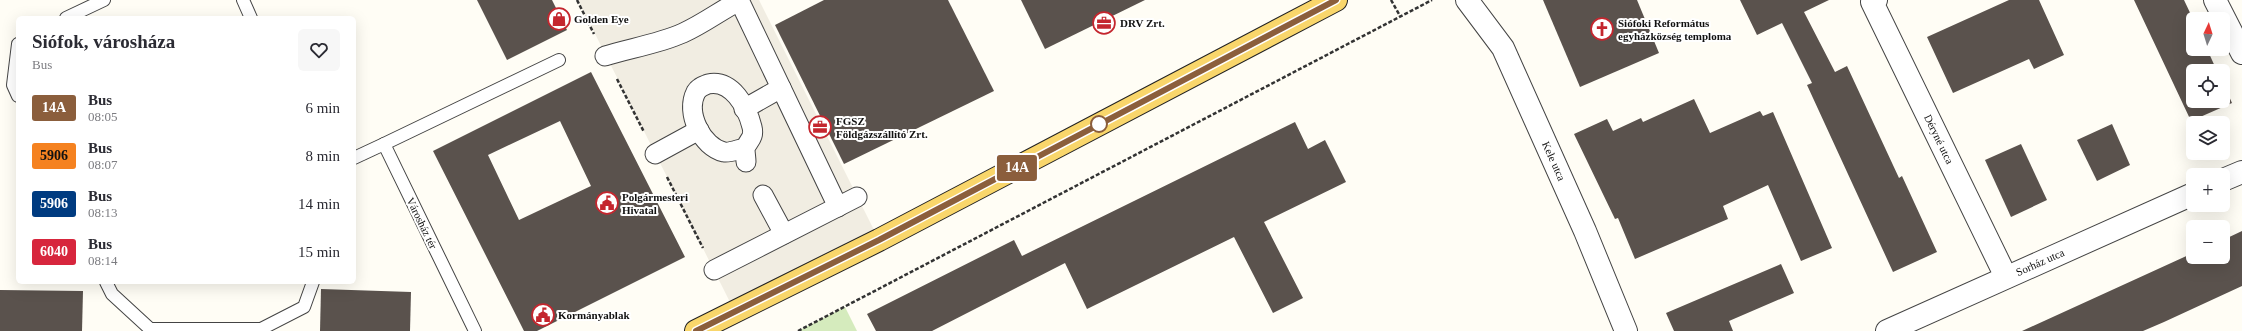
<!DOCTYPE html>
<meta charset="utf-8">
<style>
body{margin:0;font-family:Georgia,serif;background:#f7f7f7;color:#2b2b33;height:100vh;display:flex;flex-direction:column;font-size:15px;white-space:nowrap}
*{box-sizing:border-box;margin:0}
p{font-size:13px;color:#7c7c81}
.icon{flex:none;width:22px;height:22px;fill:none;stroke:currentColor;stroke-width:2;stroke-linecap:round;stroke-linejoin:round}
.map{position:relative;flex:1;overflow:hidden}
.drawer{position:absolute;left:16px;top:16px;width:340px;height:268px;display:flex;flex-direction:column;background:#fff;border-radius:6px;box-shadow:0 4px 16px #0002}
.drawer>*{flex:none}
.badge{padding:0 8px;border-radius:3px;font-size:14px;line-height:26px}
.needle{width:26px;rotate:4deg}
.buttons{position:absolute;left:2186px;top:12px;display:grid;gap:8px}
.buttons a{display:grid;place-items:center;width:44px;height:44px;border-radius:6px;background:#fff;box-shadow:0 4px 16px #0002;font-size:20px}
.map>.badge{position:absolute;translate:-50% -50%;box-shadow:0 0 0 2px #fff}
.round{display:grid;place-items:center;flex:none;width:42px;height:42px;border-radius:6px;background:#f7f7f7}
.head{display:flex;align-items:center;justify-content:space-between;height:68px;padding:0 16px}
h1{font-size:19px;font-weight:800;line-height:30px}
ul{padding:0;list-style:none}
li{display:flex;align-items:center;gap:12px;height:48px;padding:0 16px}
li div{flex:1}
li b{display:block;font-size:15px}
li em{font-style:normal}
li .badge{min-width:44px;font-weight:700;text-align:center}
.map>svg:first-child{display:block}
.green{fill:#d5ebbd}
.plaza{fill:#f1ede2}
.building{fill:#5a524d;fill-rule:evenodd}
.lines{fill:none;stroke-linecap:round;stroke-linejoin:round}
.service-casing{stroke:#444;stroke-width:14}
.pedestrian-casing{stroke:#444;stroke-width:21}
.minor-casing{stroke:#444;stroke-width:24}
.primary-casing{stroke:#222;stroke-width:24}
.path{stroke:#333;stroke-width:2.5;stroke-dasharray:4 2;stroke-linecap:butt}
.service{stroke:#fff;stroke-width:12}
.pedestrian{stroke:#fff;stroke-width:19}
.minor{stroke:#fff;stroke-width:22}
.primary{stroke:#f9d66b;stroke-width:22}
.line-casing{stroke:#fff;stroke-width:9}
.line{stroke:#8b5e3c;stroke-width:6}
.stop-dot{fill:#fff;stroke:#8b5e3c;stroke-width:2}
.labels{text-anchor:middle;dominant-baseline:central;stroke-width:4;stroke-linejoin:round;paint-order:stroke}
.poi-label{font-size:11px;font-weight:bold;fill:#111;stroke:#fff;text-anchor:start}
.street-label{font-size:11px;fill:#111;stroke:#fff}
</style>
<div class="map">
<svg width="2242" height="331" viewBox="0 0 2242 331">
<rect width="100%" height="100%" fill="#fffdf5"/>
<path class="green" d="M 845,307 L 857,331 L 798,331 Z"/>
<path class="plaza" d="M 578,0 L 759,0 L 879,240 L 735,312 Z"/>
<g class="building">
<path d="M 477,0 L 552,0 L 567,30 L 507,60 Z"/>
<path d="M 824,0 L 948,0 L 994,91 L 844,164 L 775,25 Z"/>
<path d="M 1021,0 L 1145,0 L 1045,49 Z"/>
<path d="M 1543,0 L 1637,0 L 1659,53 L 1580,87 Z"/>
<path d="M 1740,0 L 1829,0 L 1804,12 L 1835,72 L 1847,66 L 1899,178 L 1902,176 L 1937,252 L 1893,272 L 1807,85 L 1812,83 L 1782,23 L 1757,35 Z"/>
<path d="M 2009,0 L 2039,0 L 2064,55 L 2034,69 L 2029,59 L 1953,93 L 1927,37 Z"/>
<path d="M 2134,0 L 2184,0 L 2193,19 L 2193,49 L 2207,49 L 2217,71 L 2193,71 L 2193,101 L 2223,101 L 2223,83 L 2232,103 L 2191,121 Z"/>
<path d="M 591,72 L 685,257 L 537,331 L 524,331 L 433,151 ZM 560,121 L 591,186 L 519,220 L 488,155 Z"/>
<path d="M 1694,99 L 1710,133 L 1760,111 L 1763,116 L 1773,112 L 1832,248 L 1801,261 L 1768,185 L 1723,206 L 1728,219 L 1635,259 L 1618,218 L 1615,219 L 1574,134 L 1607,119 L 1613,131 L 1641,118 L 1643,122 Z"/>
<path d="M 1295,122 L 1308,149 L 1325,140 L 1346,182 L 1264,222 L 1303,298 L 1273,313 L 1234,237 L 1087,309 L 1065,263 L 932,331 L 876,331 L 867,314 L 1014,240 L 1022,256 Z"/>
<path d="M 2112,124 L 2130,165 L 2097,181 L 2077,140 Z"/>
<path d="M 2021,144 L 2047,200 L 2011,217 L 1985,160 Z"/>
<path d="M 2242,231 L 2242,286 L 2164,322 L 2143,331 L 2022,331 L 2193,253 L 2193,257 L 2223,257 L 2223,240 Z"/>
<path d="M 1781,264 L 1794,293 L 1729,321 L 1733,331 L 1674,331 L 1666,313 Z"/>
<path d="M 321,289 L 411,292 L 410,331 L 320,331 Z"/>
<path d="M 0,290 L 83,291 L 82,331 L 0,331 Z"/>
</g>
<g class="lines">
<g class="service-casing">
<g id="service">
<path d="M 243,0 L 251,18"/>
<path d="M 66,18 L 104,0"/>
<path d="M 18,44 L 13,85 L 18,96"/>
<path d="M 384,144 L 559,60"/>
<path d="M 354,158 L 384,144 L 475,331"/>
<path d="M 106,282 L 112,294 L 150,329 L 261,329 L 304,307 L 313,282"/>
</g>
</g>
<g class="pedestrian-casing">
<g id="pedestrian">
<path d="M 739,0 L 838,207"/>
<path d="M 605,56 C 631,48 658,44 683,33 C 703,24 720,11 739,1"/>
<path d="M 744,109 L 781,88"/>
<path d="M 745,148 C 739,149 730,153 724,152 C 702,147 685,113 696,92 C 699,87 703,86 708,84 C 732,79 747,107 752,127 C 755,139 747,141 745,149 C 745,153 746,158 746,162"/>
<path d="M 655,154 L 699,130"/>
<path d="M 763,195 L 784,234"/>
<path d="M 714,270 L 857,197"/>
</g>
</g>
<g class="minor-casing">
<g id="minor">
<path d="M 1467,0 L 1503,48 L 1585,231 L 1626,331"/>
<path d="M 1876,0 L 1872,2 L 2006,277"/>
<path d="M 2215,0 L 2242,53"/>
<path d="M 2223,180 L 2242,172"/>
<path d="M 1887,331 L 2193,194"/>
</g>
</g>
<g class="primary-casing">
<path id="primary" d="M 696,331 L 879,240 L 1336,0"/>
</g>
<g class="path">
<path d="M 577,0 L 594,34"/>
<path d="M 1391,0 L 1400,16"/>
<path d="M 617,79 L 644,132"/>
<path d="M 667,177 L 703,248"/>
<path d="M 798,331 L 1432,0"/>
</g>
<use href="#service" class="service"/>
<use href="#pedestrian" class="pedestrian"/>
<use href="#minor" class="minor"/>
<use href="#primary" class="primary"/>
</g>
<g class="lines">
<g class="line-casing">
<path id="line" d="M 696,331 L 879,240 L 1336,0"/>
</g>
<use href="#line" class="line"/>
</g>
<defs>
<g id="shop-ring" transform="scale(1.15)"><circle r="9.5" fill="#fff" stroke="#c4262e" stroke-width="1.5"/><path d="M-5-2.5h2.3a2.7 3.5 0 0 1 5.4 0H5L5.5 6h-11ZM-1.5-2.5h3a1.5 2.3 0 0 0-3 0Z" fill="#c4262e"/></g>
<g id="office-ring" transform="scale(1.15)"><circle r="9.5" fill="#fff" stroke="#c4262e" stroke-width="1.5"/><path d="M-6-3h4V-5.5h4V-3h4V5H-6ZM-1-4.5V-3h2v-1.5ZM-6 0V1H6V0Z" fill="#c4262e"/></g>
<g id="church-ring" transform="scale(1.15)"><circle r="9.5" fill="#fff" stroke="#c4262e" stroke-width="1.5"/><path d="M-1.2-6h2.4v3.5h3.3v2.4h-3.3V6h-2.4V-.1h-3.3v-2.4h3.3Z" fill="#c4262e"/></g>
<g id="civic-ring" transform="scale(1.15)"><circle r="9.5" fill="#fff" stroke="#c4262e" stroke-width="1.5"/><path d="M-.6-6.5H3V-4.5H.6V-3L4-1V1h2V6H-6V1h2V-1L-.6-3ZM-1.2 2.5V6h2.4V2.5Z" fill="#c4262e"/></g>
</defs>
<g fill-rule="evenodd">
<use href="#shop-ring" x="559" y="19"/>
<use href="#office-ring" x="1104" y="23"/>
<use href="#church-ring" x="1602" y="29"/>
<use href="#office-ring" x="820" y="127"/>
<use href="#civic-ring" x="607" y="203"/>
<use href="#civic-ring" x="543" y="315"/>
</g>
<circle class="stop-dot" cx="1099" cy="124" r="8"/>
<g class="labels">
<g class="poi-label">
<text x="574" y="19">Golden Eye</text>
<text x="1120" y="23">DRV Zrt.</text>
<text x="1618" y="23">Siófoki Református<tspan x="1618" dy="13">egyházközség temploma</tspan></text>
<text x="836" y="121">FGSZ<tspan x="836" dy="13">Földgázszállító Zrt.</tspan></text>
<text x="622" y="197">Polgármesteri<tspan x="622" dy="13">Hivatal</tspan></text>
<text x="558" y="315">Kormányablak</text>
</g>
<g class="street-label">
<text transform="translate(1939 139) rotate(64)">Déryné utca</text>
<text transform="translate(1554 161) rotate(66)">Kele utca</text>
<text transform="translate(422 223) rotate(64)">Városház tér</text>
<text transform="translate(2040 262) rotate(-24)">Sorház utca</text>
</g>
</g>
</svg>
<div class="buttons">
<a><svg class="needle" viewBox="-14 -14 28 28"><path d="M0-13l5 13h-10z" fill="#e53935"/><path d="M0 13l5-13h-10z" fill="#7c7c81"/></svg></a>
<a><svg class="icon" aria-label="locate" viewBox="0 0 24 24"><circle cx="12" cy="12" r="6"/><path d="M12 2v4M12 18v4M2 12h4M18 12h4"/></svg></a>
<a><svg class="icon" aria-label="layers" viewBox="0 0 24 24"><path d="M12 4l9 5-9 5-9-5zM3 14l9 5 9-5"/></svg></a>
<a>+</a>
<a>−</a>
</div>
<b class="badge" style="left:1017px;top:168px;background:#8b5e3c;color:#fff">14A</b>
<section class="drawer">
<div class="head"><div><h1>Siófok, városháza</h1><p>Bus</p></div><a class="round"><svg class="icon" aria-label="heart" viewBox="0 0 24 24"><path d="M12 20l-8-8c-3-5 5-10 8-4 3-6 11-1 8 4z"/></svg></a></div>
<ul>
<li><span class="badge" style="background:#8b5e3c;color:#fff">14A</span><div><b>Bus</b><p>08:05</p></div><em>6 min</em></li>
<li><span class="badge" style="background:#f58220;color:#111">5906</span><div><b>Bus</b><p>08:07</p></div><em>8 min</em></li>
<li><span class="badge" style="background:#003b80;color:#fff">5906</span><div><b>Bus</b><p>08:13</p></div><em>14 min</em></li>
<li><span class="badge" style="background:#d7263d;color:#fff">6040</span><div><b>Bus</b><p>08:14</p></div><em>15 min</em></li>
</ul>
</section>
</div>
